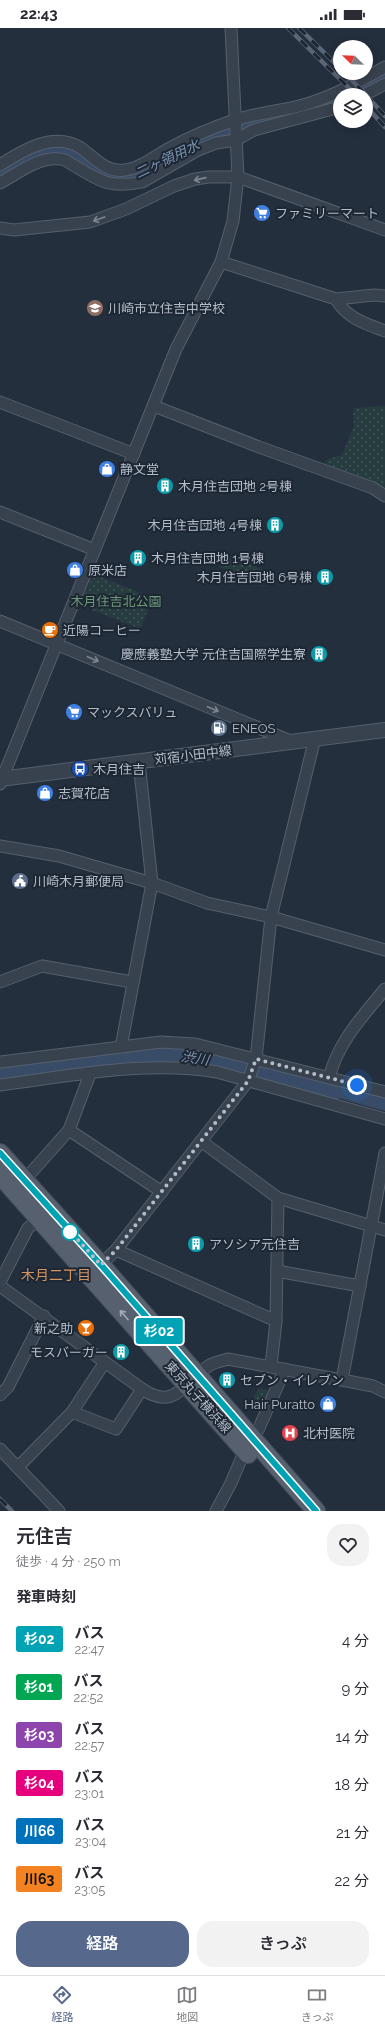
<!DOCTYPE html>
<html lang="ja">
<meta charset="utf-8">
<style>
body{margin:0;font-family:Raleway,"Noto Sans JP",sans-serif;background:#f2f2f3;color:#2b2b33;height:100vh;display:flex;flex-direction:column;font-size:15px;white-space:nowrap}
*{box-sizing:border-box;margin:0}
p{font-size:13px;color:#7c7c81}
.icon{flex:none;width:22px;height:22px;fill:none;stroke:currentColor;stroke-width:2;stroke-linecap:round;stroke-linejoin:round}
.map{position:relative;height:1483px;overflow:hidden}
.sheet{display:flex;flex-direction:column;background:#fff;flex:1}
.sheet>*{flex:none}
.badge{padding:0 8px;border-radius:3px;font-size:14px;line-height:26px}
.needle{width:26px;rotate:293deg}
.fabs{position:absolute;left:333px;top:12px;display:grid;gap:8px}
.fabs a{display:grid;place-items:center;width:40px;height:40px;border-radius:50%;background:#fff;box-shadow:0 2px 10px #0003;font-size:20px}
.you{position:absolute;width:20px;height:20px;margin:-10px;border:3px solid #fff;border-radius:50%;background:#1a73e8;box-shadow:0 0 0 6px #1a73e833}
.map>.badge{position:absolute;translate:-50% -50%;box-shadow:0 0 0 2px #fff}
h2{padding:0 16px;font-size:15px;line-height:36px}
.round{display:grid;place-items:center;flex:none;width:42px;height:42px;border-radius:16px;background:#f2f2f3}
.headline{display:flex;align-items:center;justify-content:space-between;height:68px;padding:0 16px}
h1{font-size:19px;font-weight:600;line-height:30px}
.cta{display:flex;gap:8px;margin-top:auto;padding:8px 16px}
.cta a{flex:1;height:46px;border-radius:16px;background:#56698c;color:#fff;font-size:16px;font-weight:600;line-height:46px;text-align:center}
.cta a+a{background:#f2f2f3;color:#2b2b33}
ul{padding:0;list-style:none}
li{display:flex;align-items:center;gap:12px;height:48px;padding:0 16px}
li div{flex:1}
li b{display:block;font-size:15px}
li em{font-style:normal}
li .badge{min-width:44px;font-weight:700;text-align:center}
.status{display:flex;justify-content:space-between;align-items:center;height:28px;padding:0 20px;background:#fff;direction:ltr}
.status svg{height:11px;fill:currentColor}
.tab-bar{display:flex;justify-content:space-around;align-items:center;height:56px;border-top:1px solid #e1e1e2;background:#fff;font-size:11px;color:#7c7c81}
.tab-bar a{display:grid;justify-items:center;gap:2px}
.tab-bar .on{color:#56698c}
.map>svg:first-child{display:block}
.green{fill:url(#green-dots)}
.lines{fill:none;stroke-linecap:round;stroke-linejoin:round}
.river{stroke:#394c67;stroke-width:20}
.minor-casing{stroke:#565f6c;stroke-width:13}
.tertiary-casing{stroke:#565f6c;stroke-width:16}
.primary-casing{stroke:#414a57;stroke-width:20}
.minor{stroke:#38414e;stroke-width:11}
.tertiary{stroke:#38414e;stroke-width:14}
.primary{stroke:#56606e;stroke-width:18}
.rail-casing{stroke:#5a6575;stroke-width:4.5}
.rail{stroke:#1d2633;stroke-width:3;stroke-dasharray:9;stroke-linecap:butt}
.oneway{stroke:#7c8592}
.oneway2{stroke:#a1aab7}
.line-casing{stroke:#fff;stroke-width:9}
.line{stroke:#00a3b4;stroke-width:6}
.walk{stroke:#b4bcc9;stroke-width:4;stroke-dasharray:0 7.2}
.stop-dot{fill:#fff;stroke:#00a3b4;stroke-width:2}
.labels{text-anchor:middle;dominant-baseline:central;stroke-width:4;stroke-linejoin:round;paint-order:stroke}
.poi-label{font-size:13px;fill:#b4bcc9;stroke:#1d2633;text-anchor:start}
.park-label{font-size:13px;fill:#6b9a76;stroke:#1d2633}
.street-label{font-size:13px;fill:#b4bcc9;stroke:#1d2633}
.water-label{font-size:14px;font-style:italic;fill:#7c92b1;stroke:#1d2633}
.neighbourhood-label{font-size:14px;fill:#d59563;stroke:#1d2633}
</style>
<div class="status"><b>22:43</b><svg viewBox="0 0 49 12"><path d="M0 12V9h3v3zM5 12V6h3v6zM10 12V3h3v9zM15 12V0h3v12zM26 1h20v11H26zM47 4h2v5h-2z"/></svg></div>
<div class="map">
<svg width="385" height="1483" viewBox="0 0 385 1483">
<defs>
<pattern id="green-dots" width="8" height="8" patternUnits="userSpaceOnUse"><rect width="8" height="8" fill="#263c3f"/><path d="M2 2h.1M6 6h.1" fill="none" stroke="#435659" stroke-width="1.8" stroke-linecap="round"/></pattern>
</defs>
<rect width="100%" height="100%" fill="#242f3e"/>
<g class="green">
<path d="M 385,378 L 385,461 L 325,436 L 326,432 L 342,427 L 354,398 L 353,380 Z"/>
<path d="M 225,526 L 268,544 L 262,558 L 219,539 Z"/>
<path d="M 93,546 L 153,570 L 140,601 L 80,577 Z"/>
<path d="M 260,1360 L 272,1365 L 263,1385 L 250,1373 Z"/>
</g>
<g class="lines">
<g class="river">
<path d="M 347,67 L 385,48"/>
<path d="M 0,148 C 16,138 43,119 62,122 C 72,123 78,131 85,136 C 100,148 115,152 134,149 L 201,114 L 258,95 L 325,78 L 340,70"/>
<path d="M 0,1044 L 141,1026 L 190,1028 L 287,1051 L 329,1064 L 339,1060 L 385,1073"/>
</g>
<g class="minor-casing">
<g id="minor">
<path d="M 364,67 L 385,56"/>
<path d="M 0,137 C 23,122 54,103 81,120 C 95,130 106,145 125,142 C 141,140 155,128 168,121 C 188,110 214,99 235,92 C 257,85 281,83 303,77 C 332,69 359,54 385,39"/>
<path d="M 0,155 C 20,144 42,126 65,132 C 94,149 106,162 142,154 L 196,123 L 216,115 L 236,112 L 254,102 L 340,79"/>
<path d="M 0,200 L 14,202 L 90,194 L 126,181 L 174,158 L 195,151 L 209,149 L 238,149 L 385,202"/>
<path d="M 221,234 L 336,271 L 374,267 L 385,268"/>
<path d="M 336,271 C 346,290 366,296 385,303"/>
<path d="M 0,374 L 134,426"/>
<path d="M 154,378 L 259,419 L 373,460 L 385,468"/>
<path d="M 0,484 L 95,522"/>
<path d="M 0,593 L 293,714"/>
<path d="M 0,756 L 176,321 L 221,234 L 233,193 L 238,149 L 231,0"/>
<path d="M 0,818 L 59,828 L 152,855 L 207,875 L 271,889 L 385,922"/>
<path d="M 0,954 L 42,938 L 132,954"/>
<path d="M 121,1019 L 152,855 L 139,734"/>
<path d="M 0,1034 L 161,1014 L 195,1016 L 385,1064"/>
<path d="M 329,1050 C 338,1014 362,989 385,961"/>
<path d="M 0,1057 C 72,1048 145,1032 217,1044 L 385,1091"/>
<path d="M 69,1102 L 162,1164"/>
<path d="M 201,1113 L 278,1170 L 385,1202"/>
<path d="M 20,1157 L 69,1102 L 90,1046"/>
<path d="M 116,1222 L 276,1293"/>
<path d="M 97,1240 L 116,1222 L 248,1053 L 256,1031 L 271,889 L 315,710"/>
<path d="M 277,1243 L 360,1258"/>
<path d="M 0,1254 L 28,1200 L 43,1188"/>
<path d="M 0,1258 L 142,1361 C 176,1384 184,1353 210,1337 C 215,1334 222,1333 228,1331 L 342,1352 L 373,1358 L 385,1364"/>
<path d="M 271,1338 L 276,1293 L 278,1170"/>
<path d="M 342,1352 L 385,1125"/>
<path d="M 0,1367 L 8,1359 L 44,1288"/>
<path d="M 72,1384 L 116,1401 L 142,1361"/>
<path d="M 0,1421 L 59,1483"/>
<path d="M 18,1439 L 72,1384 L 105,1334"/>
<path d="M 216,1483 L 231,1455 L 245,1422 L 259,1400 L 285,1341"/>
</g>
</g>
<g class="tertiary-casing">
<path id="tertiary" d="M 0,751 L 385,702"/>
</g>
<g class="primary-casing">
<g id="primary">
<path d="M 0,1125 L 101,1237 L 316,1483"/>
<path d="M 0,1147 L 248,1426"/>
</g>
</g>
<use href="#minor" class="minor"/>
<use href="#tertiary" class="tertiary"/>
<use href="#primary" class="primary"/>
<g class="rail-casing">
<g id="rail">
<path d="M 288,0 L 356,67"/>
<path d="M 299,0 L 340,40"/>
<path d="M 345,45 L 366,67"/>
<path d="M 366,67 L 385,88"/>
<path d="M 366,78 L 385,99"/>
<path d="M 0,1471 L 12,1483"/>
</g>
</g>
<use href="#rail" class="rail"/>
</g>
<defs><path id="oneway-shaft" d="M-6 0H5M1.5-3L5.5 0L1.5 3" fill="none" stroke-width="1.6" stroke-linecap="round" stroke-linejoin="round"/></defs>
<g class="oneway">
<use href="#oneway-shaft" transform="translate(200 151) rotate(167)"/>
<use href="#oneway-shaft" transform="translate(99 191) rotate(160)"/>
<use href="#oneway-shaft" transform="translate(93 631) rotate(23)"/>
<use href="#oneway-shaft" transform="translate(213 681) rotate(23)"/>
</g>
<use class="oneway2" href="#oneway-shaft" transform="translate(124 1287) rotate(-131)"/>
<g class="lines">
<g class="line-casing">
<path id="line" d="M 0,1125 L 101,1237 L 316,1483"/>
</g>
<use href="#line" class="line"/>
<path class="walk" d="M 70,1204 L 67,1200 L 101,1237 L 116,1222 L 248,1053 L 256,1031 L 357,1057"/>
</g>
<defs>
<g id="supermarket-disc" transform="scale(0.9)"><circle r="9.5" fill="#3f7fe0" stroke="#1d2633"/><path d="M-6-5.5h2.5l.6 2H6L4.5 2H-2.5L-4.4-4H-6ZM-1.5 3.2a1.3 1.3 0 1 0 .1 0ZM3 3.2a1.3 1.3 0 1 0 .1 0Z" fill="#fff"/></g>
<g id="school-disc" transform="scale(0.9)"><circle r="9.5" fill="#8d6e63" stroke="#1d2633"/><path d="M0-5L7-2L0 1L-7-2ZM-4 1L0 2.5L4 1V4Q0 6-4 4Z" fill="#fff"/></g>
<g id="shop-disc" transform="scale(0.9)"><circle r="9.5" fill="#3f7fe0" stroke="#1d2633"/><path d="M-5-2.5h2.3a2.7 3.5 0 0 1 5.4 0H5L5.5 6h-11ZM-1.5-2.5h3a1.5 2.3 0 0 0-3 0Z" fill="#fff"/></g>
<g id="building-disc" transform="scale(0.9)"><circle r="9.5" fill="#0f9aa8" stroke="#1d2633"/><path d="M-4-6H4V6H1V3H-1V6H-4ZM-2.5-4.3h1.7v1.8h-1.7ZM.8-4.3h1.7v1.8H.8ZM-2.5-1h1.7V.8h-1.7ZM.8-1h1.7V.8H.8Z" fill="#fff"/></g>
<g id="cafe-disc" transform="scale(0.9)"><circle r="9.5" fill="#e8710a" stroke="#1d2633"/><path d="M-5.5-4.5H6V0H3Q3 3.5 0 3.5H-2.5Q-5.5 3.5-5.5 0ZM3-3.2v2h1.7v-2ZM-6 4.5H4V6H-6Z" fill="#fff"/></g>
<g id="fuel-disc" transform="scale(0.9)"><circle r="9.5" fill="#5c6f8a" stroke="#1d2633"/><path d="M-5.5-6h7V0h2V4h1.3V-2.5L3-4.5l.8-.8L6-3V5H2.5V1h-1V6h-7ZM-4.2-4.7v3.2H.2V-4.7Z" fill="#fff"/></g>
<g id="bus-disc" transform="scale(0.9)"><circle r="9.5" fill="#1a4fb4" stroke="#1d2633"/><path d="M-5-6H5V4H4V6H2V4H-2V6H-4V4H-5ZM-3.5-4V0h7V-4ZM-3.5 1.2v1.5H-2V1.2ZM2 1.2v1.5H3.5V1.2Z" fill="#fff"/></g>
<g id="civic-disc" transform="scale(0.9)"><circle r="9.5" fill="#5c6f8a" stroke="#1d2633"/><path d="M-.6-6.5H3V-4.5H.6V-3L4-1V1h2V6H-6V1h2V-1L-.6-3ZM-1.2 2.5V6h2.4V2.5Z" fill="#fff"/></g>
<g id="bar-disc" transform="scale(0.9)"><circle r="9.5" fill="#e8710a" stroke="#1d2633"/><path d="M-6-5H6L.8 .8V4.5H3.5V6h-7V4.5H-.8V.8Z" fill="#fff"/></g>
<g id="hospital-disc" transform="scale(0.9)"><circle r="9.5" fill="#e0444e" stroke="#1d2633"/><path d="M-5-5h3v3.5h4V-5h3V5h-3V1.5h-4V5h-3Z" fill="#fff"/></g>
</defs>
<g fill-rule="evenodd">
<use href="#supermarket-disc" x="262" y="185"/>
<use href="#school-disc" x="95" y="280"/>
<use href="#shop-disc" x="107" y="441"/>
<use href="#building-disc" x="165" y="458"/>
<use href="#building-disc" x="275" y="497"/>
<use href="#building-disc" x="138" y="530"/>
<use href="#shop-disc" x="75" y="542"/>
<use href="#building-disc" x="325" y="549"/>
<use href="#cafe-disc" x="50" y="602"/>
<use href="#building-disc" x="319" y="626"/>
<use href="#supermarket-disc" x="74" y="684"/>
<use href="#fuel-disc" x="219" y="700"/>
<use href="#bus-disc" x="80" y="741"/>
<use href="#shop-disc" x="45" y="765"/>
<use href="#civic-disc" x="20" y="853"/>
<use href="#building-disc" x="196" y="1216"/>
<use href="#bar-disc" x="86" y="1300"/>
<use href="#building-disc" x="121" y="1324"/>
<use href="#building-disc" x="227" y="1352"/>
<use href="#shop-disc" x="328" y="1376"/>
<use href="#hospital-disc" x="290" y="1405"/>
</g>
<circle class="stop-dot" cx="70" cy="1204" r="8"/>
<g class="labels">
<g class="poi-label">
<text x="275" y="185">ファミリーマート</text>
<text x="108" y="280">川崎市立住吉中学校</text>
<text x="120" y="441">静文堂</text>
<text x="178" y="458">木月住吉団地 2号棟</text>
<text x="262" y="497" text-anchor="end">木月住吉団地 4号棟</text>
<text x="151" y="530">木月住吉団地 1号棟</text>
<text x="88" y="542">原米店</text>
<text x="312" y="549" text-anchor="end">木月住吉団地 6号棟</text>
<text x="63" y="602">近陽コーヒー</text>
<text x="306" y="626" text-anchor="end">慶應義塾大学 元住吉国際学生寮</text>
<text x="87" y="684">マックスバリュ</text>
<text x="232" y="700">ENEOS</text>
<text x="93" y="741">木月住吉</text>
<text x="58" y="765">志賀花店</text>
<text x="33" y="853">川崎木月郵便局</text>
<text x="209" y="1216">アソシア元住吉</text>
<text x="73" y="1300" text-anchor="end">新之助</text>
<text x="108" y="1324" text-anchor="end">モスバーガー</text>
<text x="240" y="1352">セブン・イレブン</text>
<text x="315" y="1376" text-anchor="end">Hair Puratto</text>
<text x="303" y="1405">北村医院</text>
</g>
<g class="park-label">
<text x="116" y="573">木月住吉北公園</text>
</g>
<g class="street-label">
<text transform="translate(193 727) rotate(-7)">苅宿小田中線</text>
<text transform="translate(198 1369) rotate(48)">東京丸子横浜線</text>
</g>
<g class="water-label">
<text transform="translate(167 131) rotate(-26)">二ヶ領用水</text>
<text transform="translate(195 1030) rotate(9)">渋川</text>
</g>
<g class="neighbourhood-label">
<text x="56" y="1247">木月二丁目</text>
</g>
</g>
</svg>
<div class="fabs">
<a><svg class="needle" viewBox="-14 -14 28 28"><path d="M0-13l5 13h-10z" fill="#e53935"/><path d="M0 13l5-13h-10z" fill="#7c7c81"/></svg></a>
<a><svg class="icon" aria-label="layers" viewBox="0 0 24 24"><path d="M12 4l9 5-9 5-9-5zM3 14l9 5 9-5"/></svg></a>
</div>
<div class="you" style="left:357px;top:1057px"></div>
<b class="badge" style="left:159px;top:1303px;background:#00a3b4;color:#fff">杉02</b>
</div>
<section class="sheet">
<div class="headline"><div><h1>元住吉</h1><p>徒歩 · 4 分 · 250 m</p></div><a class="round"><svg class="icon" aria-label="heart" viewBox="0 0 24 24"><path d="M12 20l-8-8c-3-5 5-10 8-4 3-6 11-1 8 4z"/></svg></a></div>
<h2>発車時刻</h2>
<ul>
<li><span class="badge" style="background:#00a3b4;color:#fff">杉02</span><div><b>バス</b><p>22:47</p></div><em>4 分</em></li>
<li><span class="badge" style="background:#00a651;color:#fff">杉01</span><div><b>バス</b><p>22:52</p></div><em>9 分</em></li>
<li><span class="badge" style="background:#8e44ad;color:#fff">杉03</span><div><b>バス</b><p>22:57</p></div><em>14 分</em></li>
<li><span class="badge" style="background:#e6007e;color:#fff">杉04</span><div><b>バス</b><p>23:01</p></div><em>18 分</em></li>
<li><span class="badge" style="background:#0072bc;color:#fff">川66</span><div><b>バス</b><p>23:04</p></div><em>21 分</em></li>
<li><span class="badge" style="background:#f58220;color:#111">川63</span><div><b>バス</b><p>23:05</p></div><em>22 分</em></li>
</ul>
<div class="cta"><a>経路</a><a>きっぷ</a></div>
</section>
<nav class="tab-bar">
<a class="on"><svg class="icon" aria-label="directions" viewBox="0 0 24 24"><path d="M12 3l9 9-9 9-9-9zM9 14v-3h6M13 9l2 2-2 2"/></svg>経路</a>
<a><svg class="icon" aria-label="map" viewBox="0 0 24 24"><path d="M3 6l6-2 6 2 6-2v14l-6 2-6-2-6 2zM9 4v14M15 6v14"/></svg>地図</a>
<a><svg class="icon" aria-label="tickets" viewBox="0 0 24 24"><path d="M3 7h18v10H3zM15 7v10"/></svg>きっぷ</a>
</nav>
